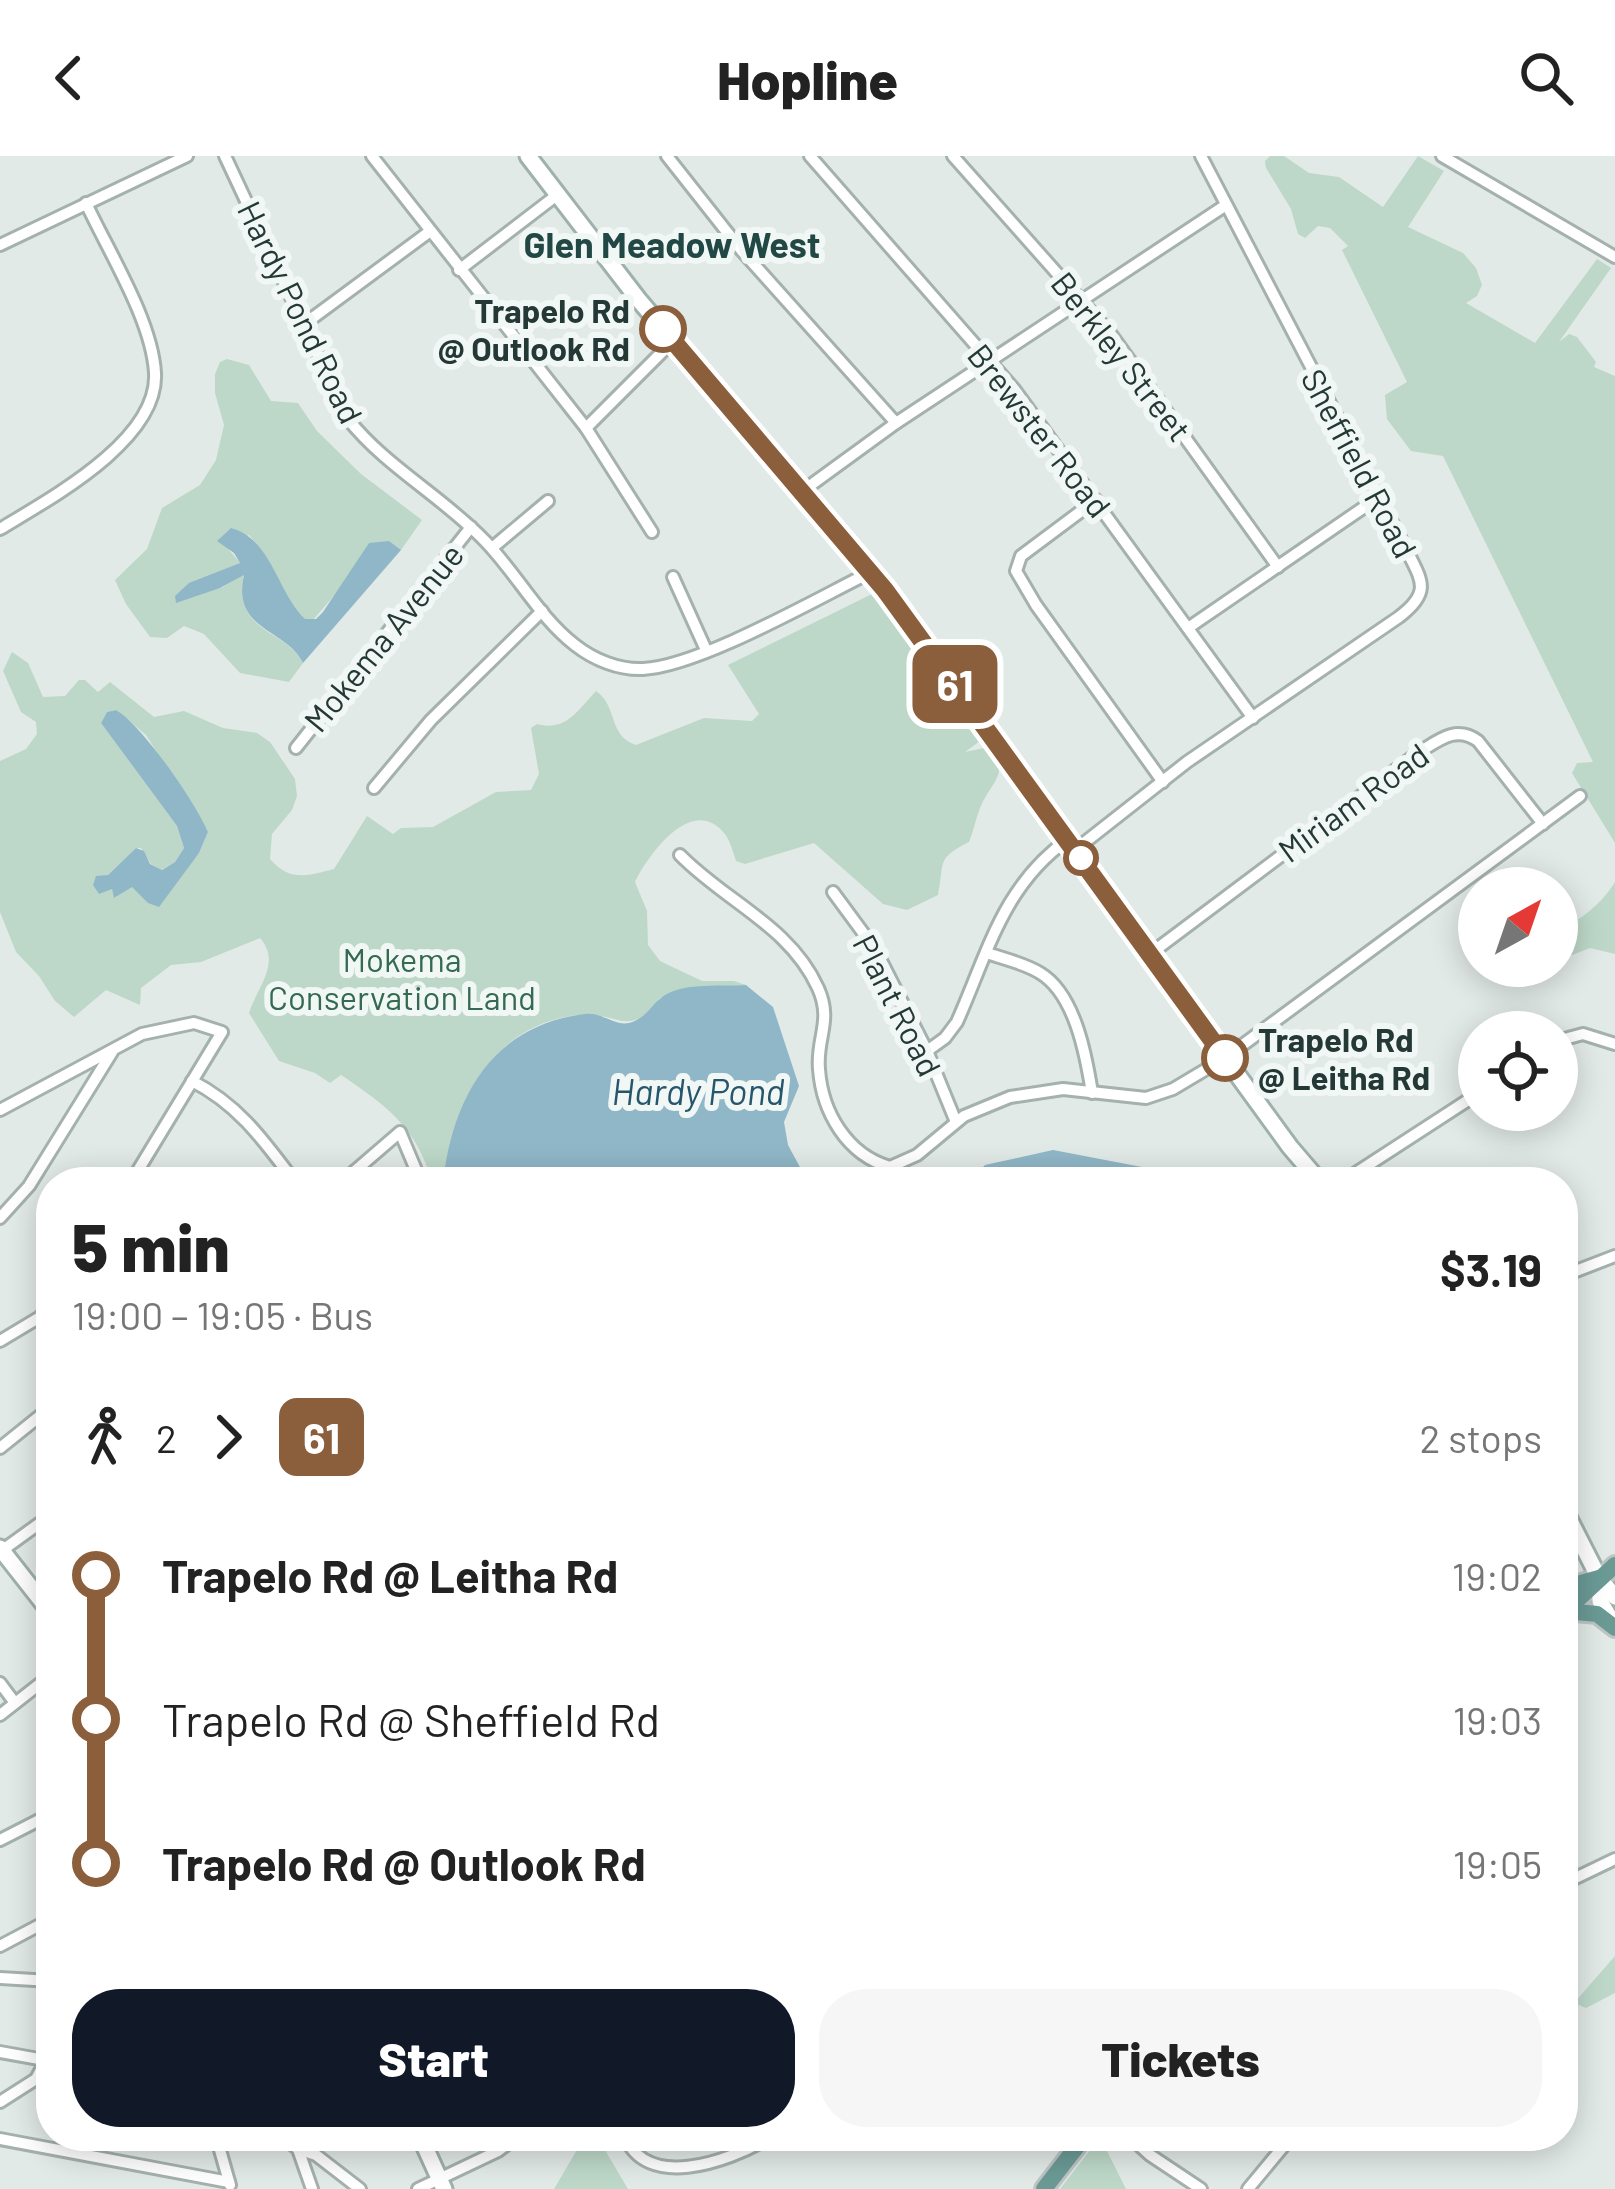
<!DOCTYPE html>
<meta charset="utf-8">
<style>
body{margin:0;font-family:Barlow,sans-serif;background:#f6f6f6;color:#222;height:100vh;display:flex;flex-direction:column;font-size:45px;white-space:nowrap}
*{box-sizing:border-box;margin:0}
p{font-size:39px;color:#767676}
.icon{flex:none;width:66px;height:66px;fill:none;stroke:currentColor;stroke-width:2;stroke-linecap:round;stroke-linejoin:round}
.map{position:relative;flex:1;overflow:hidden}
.sheet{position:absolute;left:36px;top:1011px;width:1542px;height:984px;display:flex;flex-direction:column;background:#fff;border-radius:48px;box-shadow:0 6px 30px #0003}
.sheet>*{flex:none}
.badge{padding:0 24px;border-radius:18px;font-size:42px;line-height:78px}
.needle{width:78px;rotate:40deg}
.tools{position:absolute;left:1458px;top:711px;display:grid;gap:24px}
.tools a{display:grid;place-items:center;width:120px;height:120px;border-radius:50%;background:#fff;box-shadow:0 6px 30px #0003;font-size:60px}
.map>.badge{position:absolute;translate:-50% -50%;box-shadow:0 0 0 6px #fff}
.legs{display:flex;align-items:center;gap:18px;height:132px;padding:0 36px;font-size:39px}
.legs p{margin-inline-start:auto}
.summary{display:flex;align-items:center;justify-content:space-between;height:204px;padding:0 36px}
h1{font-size:66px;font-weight:800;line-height:90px}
.primary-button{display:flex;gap:24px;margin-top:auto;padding:24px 36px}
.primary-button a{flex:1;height:138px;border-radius:48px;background:#111827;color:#fff;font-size:48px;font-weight:800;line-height:138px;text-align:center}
.primary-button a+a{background:#f6f6f6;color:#222}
ul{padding:0 36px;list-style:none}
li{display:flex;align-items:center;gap:42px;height:144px;font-size:45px}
li i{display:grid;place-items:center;width:18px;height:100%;margin:0 15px;background:currentColor}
li i::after{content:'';width:30px;height:30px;margin:-15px;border:9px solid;border-radius:50%;background:#fff}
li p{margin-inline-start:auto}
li:first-child i{background:linear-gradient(#0000 50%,currentColor 0)}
li:last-child i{background:linear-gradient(currentColor 50%,#0000 0)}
header{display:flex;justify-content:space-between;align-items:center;height:156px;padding:0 36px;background:#fff;font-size:54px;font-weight:800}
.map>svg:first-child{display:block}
.green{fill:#bdd8c9;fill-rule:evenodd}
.water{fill:#90b7c8}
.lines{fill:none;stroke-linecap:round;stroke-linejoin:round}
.street-casing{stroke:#a5b1ae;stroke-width:16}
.secondary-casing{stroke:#9fb1ad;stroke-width:21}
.primary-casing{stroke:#bdc4c3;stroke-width:22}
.street{stroke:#fff;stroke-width:10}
.secondary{stroke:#fff;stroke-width:15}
.primary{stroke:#6b9a95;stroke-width:16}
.line-1-casing{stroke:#fff;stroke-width:27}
.line-1{stroke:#8b5e3c;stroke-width:18}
.stop-1-dot{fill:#fff;stroke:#8b5e3c;stroke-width:6}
.labels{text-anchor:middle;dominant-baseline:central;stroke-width:12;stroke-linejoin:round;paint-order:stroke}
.stop-label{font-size:33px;font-weight:bold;fill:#243936;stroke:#f1f7f5;text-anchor:end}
.street-label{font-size:33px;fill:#243936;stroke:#f1f7f5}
.park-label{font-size:33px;fill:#336a51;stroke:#f1f7f5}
.neighbourhood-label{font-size:36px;font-weight:bold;fill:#224845;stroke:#f1f7f5}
.water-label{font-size:36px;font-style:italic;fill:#26566d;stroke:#f1f7f5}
</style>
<header><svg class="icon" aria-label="back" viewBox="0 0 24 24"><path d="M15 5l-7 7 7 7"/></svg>Hopline<svg class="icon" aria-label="search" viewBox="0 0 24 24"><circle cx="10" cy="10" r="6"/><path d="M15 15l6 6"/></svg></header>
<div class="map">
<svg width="1615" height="2033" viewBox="0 0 1615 2033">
<rect width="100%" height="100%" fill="#e2eae7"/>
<g class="green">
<path d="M 1270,0 L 1284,0 L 1309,17 L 1339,21 L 1383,51 L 1418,0 L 1444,15 L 1408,71 L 1463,97 L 1476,112 L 1482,129 L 1477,140 L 1466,147 L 1535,187 L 1597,103 L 1611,112 L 1559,186 L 1569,178 L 1577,181 L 1596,206 L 1594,211 L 1615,220 L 1615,687 L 1572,617 L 1577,607 L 1593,606 L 1443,300 L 1411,295 L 1387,263 L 1385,239 L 1407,226 L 1342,94 L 1348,90 L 1330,72 L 1318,70 L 1305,82 L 1298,78 L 1291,53 L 1266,12 L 1265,5 Z"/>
<path d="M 227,203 L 249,209 L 271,245 L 298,247 L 317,275 L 361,318 L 422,364 L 401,394 L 369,387 L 351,420 L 313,464 L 304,463 C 280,438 272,405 249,379 L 224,388 L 240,407 L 204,422 L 193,439 L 223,431 L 244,418 C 231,477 288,474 303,507 L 289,526 L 240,517 L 204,478 L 184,470 L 167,482 L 150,481 L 126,448 L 115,424 L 147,393 L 162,352 L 200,329 L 216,304 L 224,269 L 215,237 L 215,218 L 220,206 Z"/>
<path d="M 876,436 L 984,582 L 965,596 L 984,592 C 1009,611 998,620 986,640 C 977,654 975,672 969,686 C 935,703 945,707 938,739 L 907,754 L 883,748 L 814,687 L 745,708 L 736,705 C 733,696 730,684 724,677 C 692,638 648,699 635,726 L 647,755 L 648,789 L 660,805 L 702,825 L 734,825 L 746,829 L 660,842 C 628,885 618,854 578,859 C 486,870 459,949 442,1026 L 432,1026 C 417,972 386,949 341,919 L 330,927 L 315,917 L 279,905 L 249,857 C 257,831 282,807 260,782 L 201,806 L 171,809 L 141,832 L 140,849 L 106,834 L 74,861 L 55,845 L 39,820 L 16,796 L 0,756 L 0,605 L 26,593 L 37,578 L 36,566 L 21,556 L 3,515 L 12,496 L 28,507 L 43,541 L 65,540 L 79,524 L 85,524 L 98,536 L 110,526 L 154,561 L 184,555 L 223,572 L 257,577 L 270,586 L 295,623 L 297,640 L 292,654 L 272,678 L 270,703 C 290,726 307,720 334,713 L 367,660 L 393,678 L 401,672 L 433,671 L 496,636 L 531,634 L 539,618 L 531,572 L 537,568 C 566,576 578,554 596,535 C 618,550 608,580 636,589 L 704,562 L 752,565 L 759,558 L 728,509 ZM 116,554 L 146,579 L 208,676 L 199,697 L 169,733 L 128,730 L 115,742 L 112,733 L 106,732 L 108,719 L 136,692 L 141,692 L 151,708 L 161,714 L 175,706 L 184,692 L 177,670 L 101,567 L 107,556 Z"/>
<path d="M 1615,726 L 1615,798 L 1590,792 L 1557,805 L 1557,774 C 1581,765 1602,747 1615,726 Z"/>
<path d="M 1615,1800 L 1615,1837 L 1586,1852 L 1574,1847 Z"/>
<path d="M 585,1980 L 603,1980 L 602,1989 L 628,2033 L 554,2033 Z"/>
<path d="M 1100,1981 L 1126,2033 L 1060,2033 Z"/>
</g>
<g class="water">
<path d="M 231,372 C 272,383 277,436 305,463 L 316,463 L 323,456 L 369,387 L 389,385 L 401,394 L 303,507 C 287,473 231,475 244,419 L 220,432 L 176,447 L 175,440 L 189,427 L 240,407 L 234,397 L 217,385 Z"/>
<path d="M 116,554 C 143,570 195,646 208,676 L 199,697 L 159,751 L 148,747 L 132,731 L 114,742 L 112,733 L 99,738 L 93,729 L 96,720 L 108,719 L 136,692 L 144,695 L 150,708 L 162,714 L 175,706 L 184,692 L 177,670 L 101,567 L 107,556 Z"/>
<path d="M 746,829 L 773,851 L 799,930 L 784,966 L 788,989 L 808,1026 L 443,1026 C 453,940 493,869 585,858 C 602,856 614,870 629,867 C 647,862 651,848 665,839 C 687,826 721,831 746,829 Z"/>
<path d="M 1053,994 L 1142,1011 L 1167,1026 L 968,1026 L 985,1009 Z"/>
</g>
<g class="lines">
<g class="street-casing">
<g id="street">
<path d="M 225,0 L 348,263 C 386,311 443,341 485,385 C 517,418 539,461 575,489 C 594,504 619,514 643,513 C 700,510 816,443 871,416"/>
<path d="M 372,0 L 586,272 L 652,376"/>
<path d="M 667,0 L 742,95 L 896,267"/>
<path d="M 810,0 L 1014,233 L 1253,562"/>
<path d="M 953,0 L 1110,177 L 1278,411"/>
<path d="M 1442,0 L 1615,101"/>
<path d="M 0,89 L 187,0"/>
<path d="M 459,114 L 557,39"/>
<path d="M 303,169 L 429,76"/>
<path d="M 586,272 L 673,185"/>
<path d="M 804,334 L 896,267 L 1226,49"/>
<path d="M 1096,344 L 1021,400 L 1016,415 L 1036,449 L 1163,626"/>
<path d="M 0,373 C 51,342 159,284 155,217 C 152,164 108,95 86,47"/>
<path d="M 492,392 L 548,345"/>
<path d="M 673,421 L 706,494"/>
<path d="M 1188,472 L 1379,341"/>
<path d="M 296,592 L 471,371"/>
<path d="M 374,632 L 431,564 L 542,455"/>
<path d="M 1075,694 L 1187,606 L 1399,461 C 1432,436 1422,425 1406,393 L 1201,0"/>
<path d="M 680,699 C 726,746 790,770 818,832 C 833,865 816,882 819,913 C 822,956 847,999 890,1011 L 917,999 L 964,960 L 1010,941 L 1063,933 L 1146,942 L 1173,933 L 1225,902 L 1580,640"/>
<path d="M 833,736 L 875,793 L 927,895 L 956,966"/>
<path d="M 987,797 C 1004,803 1024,807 1040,817 C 1075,838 1086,899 1092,937"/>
<path d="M 1150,798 L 1418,597 C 1439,584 1456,569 1478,585 L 1543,668"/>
<path d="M 1557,885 L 1583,878 L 1615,888"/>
<path d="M 927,895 L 945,882 L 957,866 C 988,796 1003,730 1067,684"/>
<path d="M 192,925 C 239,949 264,985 295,1026"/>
<path d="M 0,954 L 142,878 L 194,867 L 222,876 L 131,1026"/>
<path d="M 342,1026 L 400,976 L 421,1026"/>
<path d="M 1342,1026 L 1479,937"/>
<path d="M 0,1062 L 29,1030 L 112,896"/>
<path d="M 1563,1089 L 1572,1116"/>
<path d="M 1563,1120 L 1615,1100"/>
<path d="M 0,1185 L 40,1161 L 51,1149"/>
<path d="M 0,1292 L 51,1251"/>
<path d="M 0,1396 L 51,1359"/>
<path d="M 0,1527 L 15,1547"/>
<path d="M 0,1559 L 51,1519"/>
<path d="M 0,1684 L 51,1658"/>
<path d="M 1563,1728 L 1615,1703"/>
<path d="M 0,1790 L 51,1763"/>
<path d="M 0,1822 L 51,1825"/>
<path d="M 0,1896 L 50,1905"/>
<path d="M 0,1946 L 36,1923 L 46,1904"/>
<path d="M 216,1980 L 230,2029"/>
<path d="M 282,1980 L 298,1993 L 312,2033"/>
<path d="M 625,1980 C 645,2033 724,2009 772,1980"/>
<path d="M 1129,1980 L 1150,1999 L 1201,2033"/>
<path d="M 0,1983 L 229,2026"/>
<path d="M 298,1993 L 316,1999 L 360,2033"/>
<path d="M 418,2033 L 498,1995 L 518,1980"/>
<path d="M 1248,2033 L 1292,1980"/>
</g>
</g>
<g class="secondary-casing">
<g id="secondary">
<path d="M 528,0 L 638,143 L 885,434 L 1290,991 L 1320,1026"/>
<path d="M 1563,1351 L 1599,1422 L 1615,1441"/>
<path d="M 0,1392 L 51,1457"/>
<path d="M 1599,1422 L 1600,1445 L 1614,1469"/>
<path d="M 420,1980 L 444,2033"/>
</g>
</g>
<g class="primary-casing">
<g id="primary">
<path d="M 1563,1441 L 1581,1427 L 1599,1422"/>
<path d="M 1566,1455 L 1597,1458 L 1615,1472"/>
<path d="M 1563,1457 L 1615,1409"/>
<path d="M 1044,2033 L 1085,1980"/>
</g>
</g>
<use href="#street" class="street"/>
<use href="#secondary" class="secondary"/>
<use href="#primary" class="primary"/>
</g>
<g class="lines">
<g class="line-1-casing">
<path id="line-1" d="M 663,173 L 885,434 L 1225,902"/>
</g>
<use href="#line-1" class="line-1"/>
</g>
<g class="stop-1-dot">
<circle cx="663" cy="173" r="21"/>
<circle cx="1081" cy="702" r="15"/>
<circle cx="1225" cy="902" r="21"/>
</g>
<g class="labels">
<g class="stop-label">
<text x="630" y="154">Trapelo Rd<tspan x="630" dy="38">@ Outlook Rd</tspan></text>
<text x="1258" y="883" text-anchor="start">Trapelo Rd<tspan x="1258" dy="38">@ Leitha Rd</tspan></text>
</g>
<g class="street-label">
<text transform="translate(301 156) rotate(64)">Hardy Pond Road</text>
<text transform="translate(1122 200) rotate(52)">Berkley Street</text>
<text transform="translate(1040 274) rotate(52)">Brewster Road</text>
<text transform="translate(1360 307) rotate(62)">Sheffield Road</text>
<text transform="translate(383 481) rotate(-51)">Mokema Avenue</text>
<text transform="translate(1353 646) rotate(-36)">Miriam Road</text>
<text transform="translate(898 849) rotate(63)">Plant Road</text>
</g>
<g class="park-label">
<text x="402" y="803">Mokema<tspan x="402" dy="38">Conservation Land</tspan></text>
</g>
<g class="neighbourhood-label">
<text x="672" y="87">Glen Meadow West</text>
</g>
<g class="water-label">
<text x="698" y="934">Hardy Pond</text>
</g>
</g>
</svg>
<div class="tools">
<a><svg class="needle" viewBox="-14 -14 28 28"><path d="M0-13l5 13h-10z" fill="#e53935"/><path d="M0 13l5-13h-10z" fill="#767676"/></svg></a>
<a><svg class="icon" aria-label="locate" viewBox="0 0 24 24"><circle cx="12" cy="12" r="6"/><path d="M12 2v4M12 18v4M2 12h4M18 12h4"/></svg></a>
</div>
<b class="badge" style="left:955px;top:528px;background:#8b5e3c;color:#fff">61</b>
<section class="sheet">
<div class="summary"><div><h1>5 min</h1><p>19:00 – 19:05 · Bus</p></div><b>$3.19</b></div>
<div class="legs"><svg class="icon" aria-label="walk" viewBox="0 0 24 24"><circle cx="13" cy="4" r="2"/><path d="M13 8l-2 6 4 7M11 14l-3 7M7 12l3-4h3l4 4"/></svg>2<svg class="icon" aria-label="forward" viewBox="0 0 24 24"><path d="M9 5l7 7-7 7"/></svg><b class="badge" style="background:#8b5e3c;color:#fff">61</b><p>2 stops</p></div>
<ul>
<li><i style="color:#8b5e3c"></i><b>Trapelo Rd @ Leitha Rd</b><p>19:02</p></li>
<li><i style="color:#8b5e3c"></i><span>Trapelo Rd @ Sheffield Rd</span><p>19:03</p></li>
<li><i style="color:#8b5e3c"></i><b>Trapelo Rd @ Outlook Rd</b><p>19:05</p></li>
</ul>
<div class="primary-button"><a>Start</a><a>Tickets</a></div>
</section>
</div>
